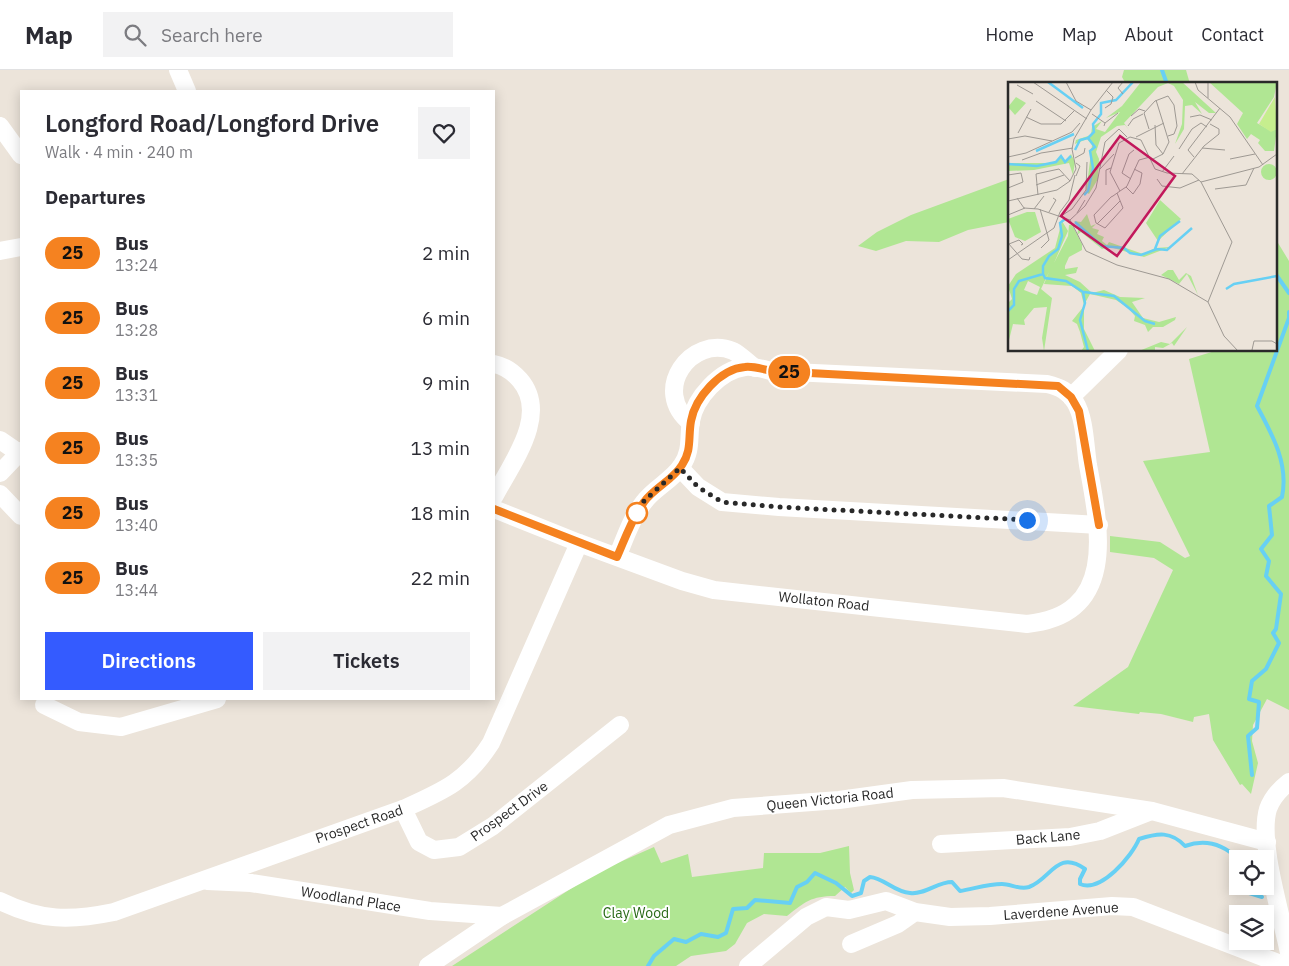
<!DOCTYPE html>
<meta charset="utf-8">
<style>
body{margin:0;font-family:"IBM Plex Sans",sans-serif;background:#f2f2f3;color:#2b2b33;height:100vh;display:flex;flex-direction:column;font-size:19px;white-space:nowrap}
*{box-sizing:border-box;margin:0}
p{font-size:16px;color:#7c7c81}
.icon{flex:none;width:28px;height:28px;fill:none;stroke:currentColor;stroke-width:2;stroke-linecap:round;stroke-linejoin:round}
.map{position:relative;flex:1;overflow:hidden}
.side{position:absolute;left:20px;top:20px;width:475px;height:610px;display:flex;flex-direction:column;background:#fff;border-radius:0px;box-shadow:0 2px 12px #0003}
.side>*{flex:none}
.badge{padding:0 10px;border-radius:16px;font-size:18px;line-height:32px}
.controls{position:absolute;left:1229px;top:780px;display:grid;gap:10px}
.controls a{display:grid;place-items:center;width:45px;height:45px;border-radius:0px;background:#fff;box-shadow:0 2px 12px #0003;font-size:25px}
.you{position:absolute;width:25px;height:25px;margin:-12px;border:4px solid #fff;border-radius:50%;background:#1a73e8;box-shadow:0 0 0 8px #1a73e833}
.map>.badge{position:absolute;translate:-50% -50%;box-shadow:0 0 0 2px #fff}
h2{padding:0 25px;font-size:19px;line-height:45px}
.round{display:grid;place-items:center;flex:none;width:52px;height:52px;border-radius:0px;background:#f2f2f3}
.summary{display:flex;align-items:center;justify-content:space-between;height:85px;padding:0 25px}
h1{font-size:24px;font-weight:600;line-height:38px}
.primary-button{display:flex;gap:10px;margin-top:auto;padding:10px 25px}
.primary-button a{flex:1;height:58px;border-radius:0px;background:#345bff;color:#fff;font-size:20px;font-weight:600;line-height:58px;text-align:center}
.primary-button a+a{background:#f2f2f3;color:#2b2b33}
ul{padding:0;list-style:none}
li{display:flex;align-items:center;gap:15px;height:65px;padding:0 25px}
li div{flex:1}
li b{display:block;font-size:19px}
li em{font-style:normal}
li .badge{min-width:55px;font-weight:700;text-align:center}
header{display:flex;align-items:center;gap:30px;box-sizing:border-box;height:70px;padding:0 25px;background:#fff;border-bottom:1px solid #e1e1e2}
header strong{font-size:24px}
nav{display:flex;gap:28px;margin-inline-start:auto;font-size:18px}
.search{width:350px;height:45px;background:#f2f2f3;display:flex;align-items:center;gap:12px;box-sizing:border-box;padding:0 18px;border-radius:0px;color:#7c7c81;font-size:19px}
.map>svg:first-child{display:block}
.green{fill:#b0e693}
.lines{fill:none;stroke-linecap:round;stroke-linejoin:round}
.stream{stroke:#67d0f4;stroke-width:4}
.minor{stroke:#fff;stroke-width:18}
.line-casing{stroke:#fff;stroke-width:11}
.line{stroke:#f58220;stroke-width:8}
.walk{stroke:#292929;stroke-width:5;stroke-dasharray:0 9}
.stop-dot{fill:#fff;stroke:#f58220;stroke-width:2.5}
.labels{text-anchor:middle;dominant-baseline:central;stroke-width:4;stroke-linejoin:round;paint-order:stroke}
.street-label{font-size:14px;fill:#292929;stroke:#fff}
.park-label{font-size:14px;fill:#286916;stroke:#fff}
.inset-river{fill:none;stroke:#67d0f4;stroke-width:2.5}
.inset-road{fill:none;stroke:#9e9993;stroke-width:1}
.view{fill:#c2185b;fill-opacity:0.15;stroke:#c2185b;stroke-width:2.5}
.inset-edge{fill:none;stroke:#292929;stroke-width:2.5}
</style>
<header>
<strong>Map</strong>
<div class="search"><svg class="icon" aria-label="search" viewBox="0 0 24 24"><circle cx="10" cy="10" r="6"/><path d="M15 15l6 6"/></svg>Search here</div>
<nav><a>Home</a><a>Map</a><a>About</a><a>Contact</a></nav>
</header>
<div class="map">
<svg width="1289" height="896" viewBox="0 0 1289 896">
<rect width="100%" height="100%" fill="#ece4da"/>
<g class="green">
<path d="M 1124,0 L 1186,0 L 1190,14 L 1126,14 L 1122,7 Z"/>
<path d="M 1009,109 L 1009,152 L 968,160 L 939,172 L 906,171 L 876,181 L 858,176 L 877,162 L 911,145 Z"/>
<path d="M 1275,168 L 1289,191 L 1289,640 L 1267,629 L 1253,655 L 1252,671 L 1258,693 L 1251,724 L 1242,714 L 1240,715 L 1213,670 L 1209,644 L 1194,647 L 1193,652 L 1161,644 L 1140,642 L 1139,644 L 1073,636 L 1128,597 L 1173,500 L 1154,488 L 1110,482 L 1110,466 L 1160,472 L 1185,488 L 1190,486 L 1143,391 L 1210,382 L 1189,289 L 1218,280 L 1275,280 Z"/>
<path d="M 849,776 L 850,803 L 854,820 L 851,823 L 845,817 L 835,826 C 811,826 805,832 787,846 L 764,844 L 747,853 L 735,874 L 726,881 L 691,886 L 676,896 L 452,896 L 595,803 L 654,777 L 661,793 L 688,784 L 692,807 L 763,798 L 764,783 L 820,783 Z"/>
</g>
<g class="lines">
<g class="stream">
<path d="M 1162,0 L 1167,14"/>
<path d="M 1275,203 L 1289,223"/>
<path d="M 1252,705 L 1248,666 L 1257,658 L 1259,632 L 1249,629 L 1252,611 L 1266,599 L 1279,573 L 1273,563 L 1276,559 L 1281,524 L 1266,506 L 1269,491 L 1261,479 L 1272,465 L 1269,436 L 1282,427 C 1289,394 1272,364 1257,336 L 1289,248 L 1289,242"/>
<path d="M 1242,816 L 1246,822 L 1262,827"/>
<path d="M 648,896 L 654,886 L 674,869 L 686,872 L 701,864 L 718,867 L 726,863 L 733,839 L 747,838 L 755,830 L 790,833 L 797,817 L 807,812 L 815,803 L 836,813 L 852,826 L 861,823 L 864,811 L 870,807 C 884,808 894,822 910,823 C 925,825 937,812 952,812 L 960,821 C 973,819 988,814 1002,814 C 1011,814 1019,820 1029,817 C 1051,809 1057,779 1085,799 L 1080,809 L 1080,814 C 1101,823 1132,786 1139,769 C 1158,763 1171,761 1185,776 C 1205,769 1222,773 1238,789"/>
</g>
<g class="minor">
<path d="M 178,0 L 187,21"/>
<path d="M 0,56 L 21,85"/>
<path d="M 0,181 L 21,177"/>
<path d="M 494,294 C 504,296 513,302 520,310 C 550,345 511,394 494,427"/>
<path d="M 1071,327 L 1119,280"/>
<path d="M 691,353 C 650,321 691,264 733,281 C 741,285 748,293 755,298"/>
<path d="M 0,370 L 19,383"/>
<path d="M 680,398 L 698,417 L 722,432 L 779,437 L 1099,455"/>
<path d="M 0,403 L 21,381"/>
<path d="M 0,424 L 21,446"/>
<path d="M 494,439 L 579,473 L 682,511 L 714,520 L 1027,554 C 1118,545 1100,459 1088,395 C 1085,376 1085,348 1075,332 C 1068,321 1060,317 1047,314 L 771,301 C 763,299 753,296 745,297 C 720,300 695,328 691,351 C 688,368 692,380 682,395 C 673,410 654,418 644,432 C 631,448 625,469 617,487"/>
<path d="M 44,635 L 79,652 L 121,657 L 217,629"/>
<path d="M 1289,712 C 1280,719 1272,728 1268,739 C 1258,772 1282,847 1289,883"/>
<path d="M 403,739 L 419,772 L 434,780 L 459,777 L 493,756 L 620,655"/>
<path d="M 941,774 L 1070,767 L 1100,761 L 1151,741"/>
<path d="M 207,811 L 251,813 L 430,841 L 502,846"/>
<path d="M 0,831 C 41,851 70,851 114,842 L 403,739 C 443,721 466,712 491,673 L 579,473"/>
<path d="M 851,874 L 898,854 L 915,842"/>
<path d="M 428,896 L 502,846 L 669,755 L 733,738 L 839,730 L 912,720 L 1003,718 L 1152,741 L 1267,772"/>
<path d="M 748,896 L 806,847 L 826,837 L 849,840 L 886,831 L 915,842 L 950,847 L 990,846 L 1112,836 L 1133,837 L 1286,896"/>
</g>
</g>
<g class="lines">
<g class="line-casing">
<path id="line" d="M 494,439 L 617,487 C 625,469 632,448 644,432 C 654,418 673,410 682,395 C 692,380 688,368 691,351 C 695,328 720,299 745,297 C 753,296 763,299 771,301 L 1058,316 L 1071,327 L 1079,341 L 1099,455"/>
</g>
<use href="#line" class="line"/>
<path class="walk" d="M 637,443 L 636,445 L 644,431 L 680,398 L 698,417 L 722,432 L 779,437 L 1027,450"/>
</g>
<circle class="stop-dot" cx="637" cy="443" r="10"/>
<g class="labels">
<g class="street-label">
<text transform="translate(824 531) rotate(6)">Wollaton Road</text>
<text transform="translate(830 729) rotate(-6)">Queen Victoria Road</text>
<text transform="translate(509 741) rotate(-36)">Prospect Drive</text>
<text transform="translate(359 754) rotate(-19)">Prospect Road</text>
<text transform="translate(1048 767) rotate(-5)">Back Lane</text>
<text transform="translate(351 829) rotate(9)">Woodland Place</text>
<text transform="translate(1061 841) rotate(-4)">Laverdene Avenue</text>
</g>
<g class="park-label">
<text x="636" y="843">Clay Wood</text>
</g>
</g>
<g transform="translate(1008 12)">
<rect width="269" height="269" fill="#ece4da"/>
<path d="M 133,0 L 174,0 L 208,31 L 201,31 L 187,20 L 194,32 L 184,23 L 177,24 L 176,47 L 167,62 L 174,42 L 175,18 L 166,4 L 160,1 L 150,5 L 116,41 L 121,48 L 117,43 L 109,44 L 93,55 L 88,70 L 91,77 L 90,97 L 81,112 L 78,110 L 84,63 L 79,57 L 67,62 L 68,58 L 83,53 L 84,45 L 94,39 L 88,47 L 97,50 L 112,30 L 98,36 L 114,24 ZM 201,0 L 269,0 L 266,15 L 249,41 L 263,49 L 269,47 L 266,69 L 257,69 L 250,61 L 252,58 L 243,52 L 239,57 L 229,42 L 235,31 ZM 8,15 L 18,21 L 7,33 L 0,25 ZM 63,72 L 67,80 L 65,93 L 61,81 L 26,88 L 0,89 L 0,81 L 45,81 L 53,74 L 57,79 ZM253 90a8 8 0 1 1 16 0a8 8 0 1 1-16 0ZM 152,118 L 173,137 L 150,159 L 138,141 ZM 19,130 L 27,130 L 33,150 L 17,159 L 7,155 L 0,137 ZM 79,132 L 83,144 L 88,142 L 84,146 L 91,148 L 89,152 L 96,155 L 94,159 L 99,163 L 101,160 L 135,172 L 147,166 L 162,165 L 136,175 L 102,165 L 94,167 L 73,150 L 69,153 L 71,144 L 66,139 L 73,140 ZM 54,139 L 60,149 L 46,181 L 60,154 L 61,143 L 64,143 L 74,162 L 74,168 L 61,175 L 57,184 L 57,187 L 70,185 L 68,191 L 57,193 L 72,200 L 84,211 L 96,208 L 112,215 L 137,216 L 124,220 L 135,236 L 151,240 L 168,235 L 167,238 L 155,245 L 145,245 L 140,250 L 137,243 L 126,239 L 127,234 L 120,226 L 108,218 L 82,212 L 76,223 L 73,211 L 64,204 L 36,202 L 41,190 L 33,207 L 44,216 L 36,269 L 34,256 L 39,225 L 26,226 L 16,238 L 17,243 L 5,242 L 0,262 L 0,221 L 4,217 L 0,204 L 8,192 L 47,166 ZM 20,199 L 32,205 L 29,213 L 16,208 ZM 160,188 L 165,188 L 171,198 L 178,191 L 183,194 L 190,213 L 179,192 L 171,202 L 153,193 ZM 76,224 L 76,247 L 87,269 L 73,269 L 76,265 L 72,250 L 69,242 L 64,239 ZM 179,245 L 166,264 L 164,261 L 155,266 L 147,265 L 147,269 L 131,269 L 153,260 L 162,262 Z" fill="#b0e693" fill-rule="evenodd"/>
<path d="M 267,15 L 269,47 L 263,50 L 251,42 Z" fill="#c6ee8e"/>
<path class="inset-river" d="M 40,0 L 75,26M 80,56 L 86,50 L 85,42 L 93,32 L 93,21 L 108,18 L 125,0M 67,68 L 72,58 L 80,56 L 87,65 L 82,69 L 85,86 L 80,109 L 76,113M 28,69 L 66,52M 0,82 L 29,84 L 48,80 L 53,74 L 57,80 L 63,74M 67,140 L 94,164 L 116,166 L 122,171 L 133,173 L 149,167 L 159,168 L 184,146M 147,167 L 152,154 L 172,139M 35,192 L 37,196 L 58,199 L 75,210 L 77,221 L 72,238 L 80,269M 218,207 L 226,202 L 269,194M 76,210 L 106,214 L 137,239 L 147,242M 0,229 L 6,223 L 6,207 L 11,199 L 35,192 L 35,184 L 41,174 L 50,167 L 54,154 L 52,141 L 57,137"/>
<path class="inset-road" d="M 25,0 L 79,37M 58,0 L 68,19 L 83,28M 115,0 L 110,6 L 115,12M 187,0 L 190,8 L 222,35 L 255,83M 200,0 L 200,16M 9,3 L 25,12M 28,19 L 58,39M 97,26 L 103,22 L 105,15 L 98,8M 84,32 L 97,41 L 96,44M 123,34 L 131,27 L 137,29M 18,35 L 33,42 L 53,42 L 66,29M 182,35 L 192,33 L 204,38M 97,41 L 110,31M 147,43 L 148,63 L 155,72M 120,44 L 125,37 L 135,32M 141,47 L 136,31 L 147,19 L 160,14 L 166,23 L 169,44 L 166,52 L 160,54M 10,51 L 23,27M 128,55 L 156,41M 0,57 L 17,54 L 44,59M 194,66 L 217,68M 171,67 L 184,47 L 193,41 L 199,45M 0,75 L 18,71 L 64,50 L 72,41M 186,75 L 180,68 L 212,26M 67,76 L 76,71 L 77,66M 222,77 L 247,72M 14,78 L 33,71 L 65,66M 143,78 L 155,72 L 161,60 L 148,18M 68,81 L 72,84 L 68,94M 92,87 L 106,72M 154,90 L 166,74M 174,92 L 196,64 L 211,52 L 211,47 L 202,42M 0,93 L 13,91 L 15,100 L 0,106M 123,97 L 114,91 L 121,72 L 126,68M 149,97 L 154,104 L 172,106 L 191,98M 28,103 L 56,93M 98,103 L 98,88 L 103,86M 118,105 L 125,112 L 132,102 L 134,91 L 126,87M 207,107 L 238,103 L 246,86M 112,109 L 102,90 L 111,61 L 122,55 L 133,58 L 147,87 L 159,91 L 184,92 L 193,100M 109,111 L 115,126 L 97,146 L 88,141 L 86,133 L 103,115 L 105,114 L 112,109 L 118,105 L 119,104 L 131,78 L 142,75M 30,113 L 28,92 L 51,87 L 62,99M 9,116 L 16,126 L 30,127 L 62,138 L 78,169 L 109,183 L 161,197 L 200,220M 0,119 L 49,108 L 62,99 L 68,87 L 64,67 L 66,57 L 83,28 L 105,0M 26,127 L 36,114M 32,127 L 41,158 L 33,166M 41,130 L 48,118 L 45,116M 69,131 L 77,118M 0,133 L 17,126M 53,134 L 64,127 L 78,108 L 79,80M 62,138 L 77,124 L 88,106 L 97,60 L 111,47 L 119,55M 89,142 L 112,119M 0,161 L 14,177 L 21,178 L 22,175M 1,162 L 11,158 L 15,162 L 13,163M 0,178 L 46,146 L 52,130 L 61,118 L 67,93M 244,268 L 246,259 L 264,259 L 269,262M 230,269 L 216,254 L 200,220 L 224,160 L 193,100 L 251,85 L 269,72"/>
<path class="view" d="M 112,54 L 167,94 L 109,174 L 53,134 Z"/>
<rect width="269" height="269" class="inset-edge"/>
</g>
</svg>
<div class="controls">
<a><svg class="icon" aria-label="locate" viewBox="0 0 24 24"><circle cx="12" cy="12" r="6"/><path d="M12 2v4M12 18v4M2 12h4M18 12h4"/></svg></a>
<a><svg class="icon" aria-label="layers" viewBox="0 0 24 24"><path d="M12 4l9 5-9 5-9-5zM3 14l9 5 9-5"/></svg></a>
</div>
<div class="you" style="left:1027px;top:450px"></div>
<b class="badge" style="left:789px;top:302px;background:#f58220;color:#111">25</b>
<section class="side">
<div class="summary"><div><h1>Longford Road/Longford Drive</h1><p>Walk · 4 min · 240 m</p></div><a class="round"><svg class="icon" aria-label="heart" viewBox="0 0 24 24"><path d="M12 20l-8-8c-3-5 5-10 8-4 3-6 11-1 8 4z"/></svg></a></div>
<h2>Departures</h2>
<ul>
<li><span class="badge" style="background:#f58220;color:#111">25</span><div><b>Bus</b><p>13:24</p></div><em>2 min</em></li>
<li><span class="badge" style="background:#f58220;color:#111">25</span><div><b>Bus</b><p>13:28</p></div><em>6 min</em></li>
<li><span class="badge" style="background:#f58220;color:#111">25</span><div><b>Bus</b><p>13:31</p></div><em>9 min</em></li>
<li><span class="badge" style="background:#f58220;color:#111">25</span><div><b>Bus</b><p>13:35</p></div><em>13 min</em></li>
<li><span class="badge" style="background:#f58220;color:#111">25</span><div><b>Bus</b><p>13:40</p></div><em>18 min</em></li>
<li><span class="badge" style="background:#f58220;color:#111">25</span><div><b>Bus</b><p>13:44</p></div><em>22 min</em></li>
</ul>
<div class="primary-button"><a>Directions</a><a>Tickets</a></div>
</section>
</div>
